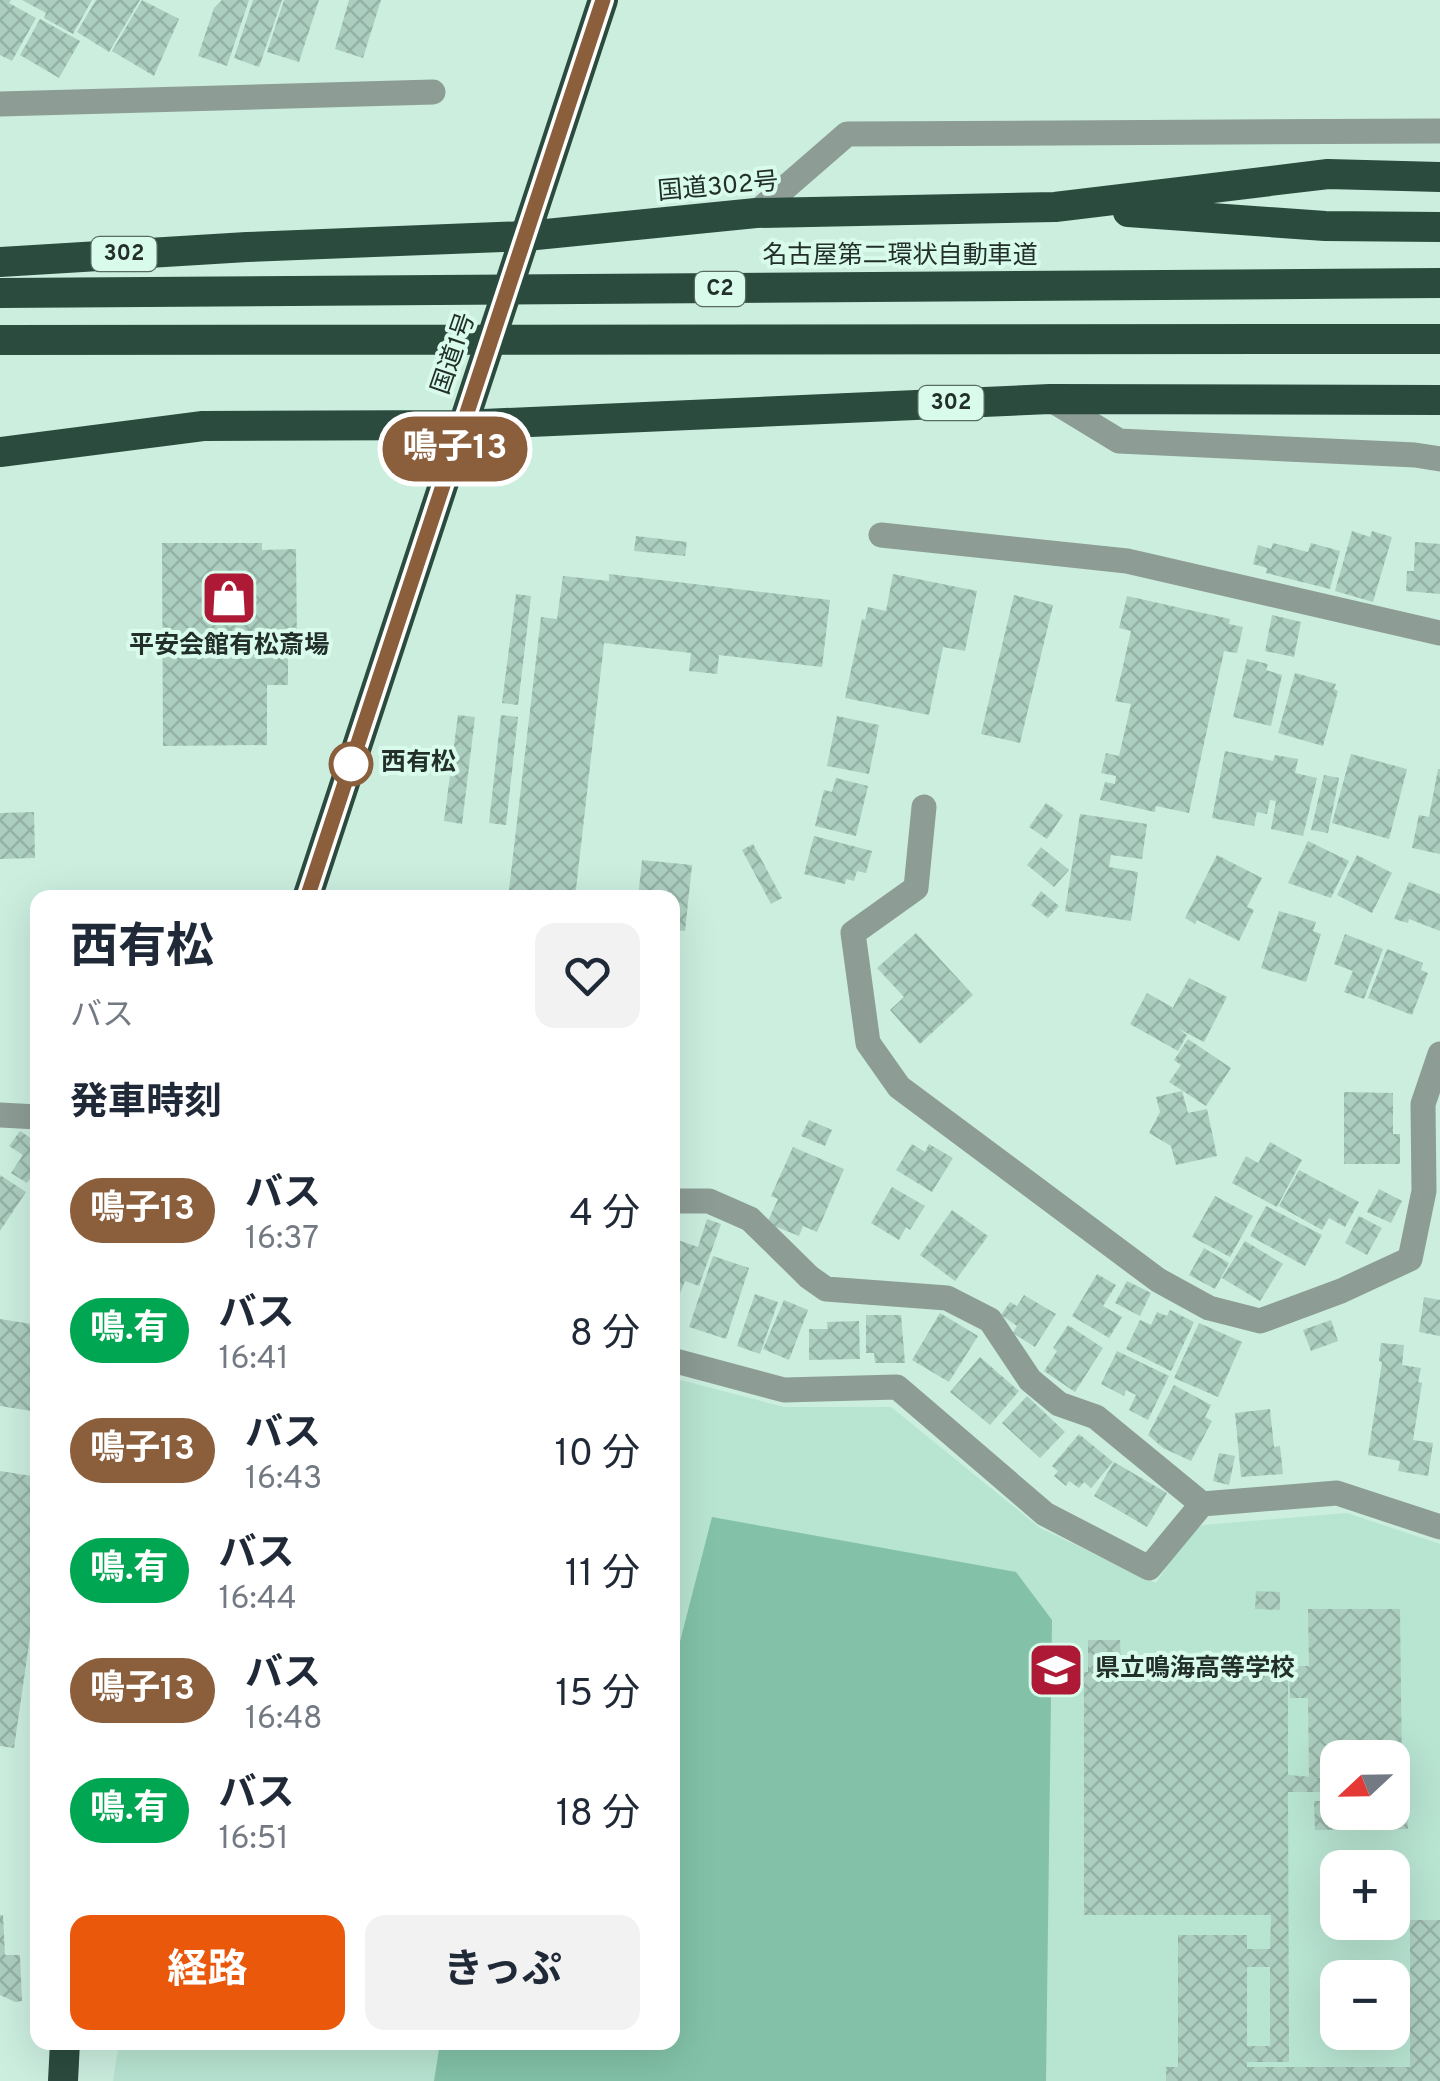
<!DOCTYPE html>
<html lang="ja">
<meta charset="utf-8">
<style>
body{margin:0;font-family:Overpass,"Noto Sans JP",sans-serif;background:#f2f2f3;color:#1f2937;height:100vh;display:flex;flex-direction:column;font-size:38px;white-space:nowrap}
*{box-sizing:border-box;margin:0}
p{font-size:32px;color:#747a83}
.icon{flex:none;width:55px;height:55px;fill:none;stroke:currentColor;stroke-width:2;stroke-linecap:round;stroke-linejoin:round}
.map{position:relative;flex:1;overflow:hidden}
.details{position:absolute;left:30px;top:890px;width:650px;height:1160px;display:flex;flex-direction:column;background:#fff;border-radius:20px;box-shadow:0 10px 40px #0002}
.details>*{flex:none}
.badge{padding:0 20px;border-radius:32px;font-size:35px;line-height:65px}
.needle{width:65px;rotate:248deg}
.controls{position:absolute;left:1320px;top:1740px;display:grid;gap:20px}
.controls a{display:grid;place-items:center;width:90px;height:90px;border-radius:20px;background:#fff;box-shadow:0 10px 40px #0002;font-size:50px}
.map>.badge{position:absolute;translate:-50% -50%;box-shadow:0 0 0 5px #fff}
h2{padding:0 40px;font-size:38px;line-height:90px}
.round{display:grid;place-items:center;flex:none;width:105px;height:105px;border-radius:20px;background:#f2f2f3}
.summary{display:flex;align-items:center;justify-content:space-between;height:170px;padding:0 40px}
h1{font-size:48px;font-weight:700;line-height:75px}
.action{display:flex;gap:20px;margin-top:auto;padding:20px 40px}
.action a{flex:1;height:115px;border-radius:20px;background:#ea580c;color:#fff;font-size:40px;font-weight:700;line-height:115px;text-align:center}
.action a+a{background:#f2f2f3;color:#1f2937}
ul{padding:0;list-style:none}
li{display:flex;align-items:center;gap:30px;height:120px;padding:0 40px}
li div{flex:1}
li b{display:block;font-size:38px}
li em{font-style:normal}
li .badge{min-width:110px;font-weight:700;text-align:center}
.map>svg:first-child{display:block}
.built{fill:#b8e4d2;fill-rule:evenodd}
.park{fill:#83c2a9}
.building{fill:url(#building-cross-hatch);fill-rule:evenodd}
.lines{fill:none;stroke-linecap:round;stroke-linejoin:round}
.minor{stroke:#8d9c95;stroke-width:25}
.highway{stroke:#2c4b3f;stroke-width:30}
.highway-bridge{stroke:#2c4b3f;stroke-width:30}
.line-casing{stroke:#fff;stroke-width:22}
.line{stroke:#8b5e3c;stroke-width:15}
.stop-dot{fill:#fff;stroke:#8b5e3c;stroke-width:5}
.labels{text-anchor:middle;dominant-baseline:central;stroke-width:8;stroke-linejoin:round;paint-order:stroke}
.shield{fill:#d8fbec;stroke:#596c64;stroke-width:2.5}
.shield-label{font-size:22px;font-weight:bold;fill:#222f2a}
.street-label{font-size:25px;fill:#222f2a;stroke:#d8fbec}
.poi-label{font-size:25px;font-weight:bold;fill:#222f2a;stroke:#d8fbec}
.stop-label{font-size:25px;font-weight:bold;fill:#222f2a;stroke:#d8fbec;text-anchor:start}
</style>
<div class="map">
<svg width="1440" height="2081" viewBox="0 0 1440 2081">
<defs>
<pattern id="building-cross-hatch" width="8" height="8" patternUnits="userSpaceOnUse" patternTransform="scale(2.5)"><rect width="8" height="8" fill="#accec0"/><path d="M0 0l8 8M0 8l8-8" fill="none" stroke="#94b1a5"/></pattern>
</defs>
<rect width="100%" height="100%" fill="#cbeedf"/>
<path class="built" d="M 673,1378 L 784,1407 L 891,1407 L 1040,1528 L 1156,1583 L 1189,1533 L 1203,1525 L 1347,1513 L 1440,1544 L 1440,2081 L 113,2081 L 119,2043 L 672,2042 ZM 1338,1758 L 1392,1758 L 1392,1812 L 1338,1812 ZM 1338,1868 L 1392,1868 L 1392,1922 L 1338,1922 ZM 1338,1978 L 1392,1978 L 1392,2032 L 1338,2032 Z"/>
<path class="park" d="M 712,1517 L 1016,1572 L 1052,1620 L 1046,2081 L 434,2081 L 440,2043 L 672,2042 L 673,1669 Z"/>
<g class="building">
<path d="M 0,0 L 11,0 L 9,3 L 36,18 L 12,61 L 0,55 Z"/>
<path d="M 22,0 L 92,0 L 73,34 L 44,18 L 46,13 Z"/>
<path d="M 96,0 L 140,0 L 109,52 L 77,32 Z"/>
<path d="M 142,0 L 179,19 L 154,76 L 112,51 Z"/>
<path d="M 222,0 L 249,0 L 227,66 L 198,56 L 214,8 Z"/>
<path d="M 253,0 L 282,0 L 259,67 L 234,58 Z"/>
<path d="M 284,0 L 319,0 L 299,62 L 267,52 Z"/>
<path d="M 349,0 L 381,0 L 363,58 L 335,49 Z"/>
<path d="M 40,19 L 80,41 L 59,78 L 20,55 Z"/>
<path d="M 1352,531 L 1370,537 L 1372,531 L 1392,537 L 1373,602 L 1335,591 Z"/>
<path d="M 636,536 L 687,542 L 685,556 L 634,551 Z"/>
<path d="M 1415,542 L 1440,544 L 1440,594 L 1406,591 L 1407,571 L 1414,571 Z"/>
<path d="M 162,543 L 262,543 L 262,550 L 296,549 L 297,647 L 288,647 L 288,685 L 267,685 L 267,745 L 163,746 Z"/>
<path d="M 1273,543 L 1308,552 L 1311,543 L 1340,551 L 1330,589 L 1266,573 L 1267,568 L 1253,564 L 1258,545 L 1271,549 Z"/>
<path d="M 609,574 L 830,600 L 822,667 L 719,655 L 717,674 L 689,671 L 691,653 L 604,643 L 575,898 L 508,898 L 541,617 L 557,619 L 563,576 L 609,581 Z"/>
<path d="M 893,574 L 977,591 L 965,651 L 943,647 L 929,715 L 845,698 L 862,619 L 865,620 L 868,607 L 886,611 Z"/>
<path d="M 516,594 L 531,596 L 518,705 L 502,703 Z"/>
<path d="M 1014,595 L 1053,605 L 1020,743 L 981,734 Z"/>
<path d="M 1127,596 L 1230,619 L 1229,624 L 1243,627 L 1237,653 L 1224,651 L 1189,813 L 1156,806 L 1155,812 L 1100,800 L 1105,782 L 1115,784 L 1116,776 L 1101,773 L 1106,753 L 1119,756 L 1131,704 L 1115,701 L 1131,631 L 1119,628 Z"/>
<path d="M 1272,615 L 1301,622 L 1294,657 L 1265,651 Z"/>
<path d="M 1247,659 L 1268,664 L 1266,670 L 1282,675 L 1271,726 L 1233,717 Z"/>
<path d="M 1295,673 L 1336,684 L 1334,689 L 1338,691 L 1323,746 L 1278,733 Z"/>
<path d="M 458,715 L 475,717 L 462,824 L 444,821 Z"/>
<path d="M 501,715 L 518,717 L 506,825 L 489,823 Z"/>
<path d="M 837,716 L 879,725 L 869,774 L 827,766 Z"/>
<path d="M 1225,751 L 1273,761 L 1275,755 L 1298,759 L 1295,773 L 1317,778 L 1303,836 L 1271,829 L 1276,801 L 1270,800 L 1267,814 L 1257,812 L 1254,826 L 1212,818 Z"/>
<path d="M 1351,754 L 1407,769 L 1389,839 L 1332,823 Z"/>
<path d="M 1438,769 L 1440,769 L 1440,854 L 1412,848 L 1419,815 L 1429,817 Z"/>
<path d="M 1324,775 L 1339,778 L 1328,833 L 1311,830 Z"/>
<path d="M 836,778 L 868,786 L 856,836 L 815,826 L 824,790 L 832,792 Z"/>
<path d="M 1046,803 L 1063,815 L 1047,839 L 1029,827 Z"/>
<path d="M 34,812 L 35,858 L 0,859 L 0,813 Z"/>
<path d="M 1080,814 L 1147,824 L 1142,859 L 1111,855 L 1109,867 L 1138,872 L 1131,921 L 1065,911 Z"/>
<path d="M 814,836 L 872,851 L 866,873 L 857,871 L 854,881 L 846,879 L 845,884 L 804,874 Z"/>
<path d="M 1308,841 L 1349,861 L 1331,898 L 1288,883 Z"/>
<path d="M 753,844 L 782,898 L 771,904 L 742,850 Z"/>
<path d="M 1041,847 L 1069,870 L 1054,887 L 1027,865 Z"/>
<path d="M 1217,855 L 1262,878 L 1247,907 L 1254,910 L 1239,941 L 1197,920 L 1195,924 L 1185,918 Z"/>
<path d="M 1357,855 L 1392,873 L 1372,913 L 1337,895 Z"/>
<path d="M 642,860 L 692,865 L 685,931 L 672,930 L 672,898 L 638,898 Z"/>
<path d="M 1409,882 L 1440,894 L 1440,931 L 1409,919 L 1408,923 L 1394,919 Z"/>
<path d="M 1041,891 L 1059,906 L 1048,918 L 1031,905 Z"/>
<path d="M 1279,911 L 1316,922 L 1313,931 L 1321,934 L 1306,982 L 1261,968 Z"/>
<path d="M 916,933 L 973,995 L 920,1044 L 890,1010 L 904,997 L 877,968 Z"/>
<path d="M 1345,934 L 1383,949 L 1364,999 L 1344,992 L 1353,971 L 1334,964 Z"/>
<path d="M 1387,949 L 1423,963 L 1421,970 L 1428,973 L 1412,1015 L 1368,998 Z"/>
<path d="M 1189,978 L 1227,997 L 1204,1042 L 1177,1028 L 1187,1035 L 1178,1051 L 1130,1024 L 1147,993 L 1172,1007 L 1171,1011 Z"/>
<path d="M 1188,1039 L 1231,1068 L 1206,1106 L 1169,1082 L 1181,1065 L 1174,1060 Z"/>
<path d="M 1182,1091 L 1188,1113 L 1207,1109 L 1217,1156 L 1176,1165 L 1171,1146 L 1149,1133 L 1160,1112 L 1156,1097 Z"/>
<path d="M 1344,1092 L 1393,1093 L 1393,1134 L 1400,1134 L 1400,1164 L 1344,1164 Z"/>
<path d="M 809,1120 L 832,1130 L 825,1146 L 801,1136 Z"/>
<path d="M 20,1131 L 38,1143 L 38,1168 L 27,1183 L 11,1173 L 23,1155 L 9,1146 Z"/>
<path d="M 1270,1142 L 1302,1160 L 1277,1207 L 1232,1183 L 1246,1156 L 1258,1163 Z"/>
<path d="M 912,1144 L 925,1152 L 929,1144 L 953,1158 L 932,1192 L 896,1170 Z"/>
<path d="M 793,1147 L 844,1169 L 817,1232 L 803,1226 L 799,1236 L 767,1223 L 778,1199 L 771,1196 Z"/>
<path d="M 1299,1170 L 1359,1202 L 1345,1227 L 1329,1218 L 1322,1230 L 1279,1206 Z"/>
<path d="M 0,1175 L 26,1192 L 0,1231 Z"/>
<path d="M 892,1187 L 925,1206 L 910,1230 L 906,1227 L 899,1240 L 871,1223 Z"/>
<path d="M 1379,1189 L 1402,1201 L 1391,1223 L 1367,1212 Z"/>
<path d="M 1215,1196 L 1253,1216 L 1230,1257 L 1192,1237 Z"/>
<path d="M 1266,1206 L 1322,1235 L 1305,1266 L 1250,1236 Z"/>
<path d="M 952,1210 L 988,1236 L 955,1281 L 920,1255 Z"/>
<path d="M 1359,1216 L 1382,1228 L 1367,1255 L 1345,1243 Z"/>
<path d="M 707,1219 L 721,1224 L 699,1286 L 685,1281 L 678,1299 L 672,1298 L 672,1238 L 698,1247 Z"/>
<path d="M 1245,1241 L 1283,1264 L 1260,1301 L 1222,1278 Z"/>
<path d="M 1204,1248 L 1229,1263 L 1215,1289 L 1189,1275 Z"/>
<path d="M 713,1256 L 749,1268 L 726,1339 L 689,1327 Z"/>
<path d="M 1097,1274 L 1116,1285 L 1103,1306 L 1122,1317 L 1109,1338 L 1072,1316 Z"/>
<path d="M 1127,1281 L 1151,1293 L 1140,1316 L 1115,1303 Z"/>
<path d="M 755,1294 L 778,1302 L 760,1354 L 737,1346 Z"/>
<path d="M 1024,1295 L 1056,1314 L 1035,1347 L 1013,1333 L 1017,1326 L 1001,1315 L 1010,1302 L 1017,1306 Z"/>
<path d="M 1424,1297 L 1440,1300 L 1440,1336 L 1419,1332 Z"/>
<path d="M 784,1300 L 808,1310 L 789,1360 L 763,1349 Z"/>
<path d="M 1170,1310 L 1194,1322 L 1171,1371 L 1126,1349 L 1140,1320 L 1151,1325 L 1157,1312 L 1167,1316 Z"/>
<path d="M 940,1313 L 978,1336 L 949,1382 L 912,1360 Z"/>
<path d="M 866,1315 L 901,1315 L 905,1363 L 875,1363 L 874,1353 L 866,1353 Z"/>
<path d="M 0,1319 L 38,1325 L 38,1412 L 0,1406 Z"/>
<path d="M 1331,1320 L 1338,1341 L 1311,1351 L 1303,1330 Z"/>
<path d="M 859,1321 L 860,1359 L 809,1360 L 809,1329 L 828,1329 L 827,1322 Z"/>
<path d="M 1199,1323 L 1242,1342 L 1218,1397 L 1174,1378 Z"/>
<path d="M 1068,1325 L 1103,1348 L 1075,1392 L 1044,1371 L 1057,1351 L 1053,1348 Z"/>
<path d="M 1381,1343 L 1404,1345 L 1402,1365 L 1421,1368 L 1418,1382 L 1422,1383 L 1413,1440 L 1433,1443 L 1428,1476 L 1398,1471 L 1400,1461 L 1368,1455 L 1382,1362 L 1379,1361 Z"/>
<path d="M 1117,1351 L 1169,1376 L 1148,1420 L 1129,1410 L 1136,1395 L 1126,1390 L 1124,1396 L 1101,1384 Z"/>
<path d="M 980,1357 L 1019,1391 L 990,1425 L 950,1392 Z"/>
<path d="M 1174,1385 L 1211,1405 L 1205,1417 L 1212,1421 L 1191,1461 L 1163,1448 L 1148,1435 Z"/>
<path d="M 1027,1396 L 1065,1432 L 1040,1458 L 1002,1423 Z"/>
<path d="M 1270,1409 L 1274,1447 L 1280,1446 L 1283,1474 L 1241,1477 L 1235,1413 Z"/>
<path d="M 1079,1434 L 1113,1462 L 1091,1488 L 1084,1482 L 1079,1488 L 1069,1481 L 1066,1486 L 1054,1476 L 1058,1471 L 1052,1466 Z"/>
<path d="M 1219,1453 L 1235,1456 L 1229,1485 L 1213,1481 Z"/>
<path d="M 1114,1462 L 1167,1493 L 1147,1527 L 1094,1496 Z"/>
<path d="M 0,1471 L 38,1477 L 38,1581 L 14,1748 L 0,1746 Z"/>
<path d="M 1256,1591 L 1280,1592 L 1280,1610 L 1255,1609 Z"/>
<path d="M 1308,1609 L 1400,1609 L 1402,1776 L 1392,1776 L 1392,1758 L 1338,1758 L 1338,1777 L 1309,1777 L 1308,1698 L 1290,1698 L 1289,1666 L 1309,1666 Z"/>
<path d="M 1088,1640 L 1120,1640 L 1121,1660 L 1149,1660 L 1149,1672 L 1271,1672 L 1270,1679 L 1288,1679 L 1288,1775 L 1338,1779 L 1338,1792 L 1288,1792 L 1289,2062 L 1247,2062 L 1247,2067 L 1410,2067 L 1410,1920 L 1440,1920 L 1440,2081 L 1166,2081 L 1166,2067 L 1178,2067 L 1178,1935 L 1247,1935 L 1247,1949 L 1270,1949 L 1271,1915 L 1084,1915 L 1084,1672 L 1088,1672 ZM 1247,1967 L 1270,1967 L 1270,2046 L 1247,2046 Z"/>
<path d="M 1402,1775 L 1410,1775 L 1410,1792 L 1392,1792 L 1392,1778 L 1402,1778 Z"/>
<path d="M 1392,1800 L 1407,1800 L 1408,1829 L 1315,1830 L 1314,1801 L 1338,1801 L 1338,1812 L 1392,1812 Z"/>
<path d="M 0,1915 L 3,1915 L 5,1955 L 20,1955 L 22,2001 L 15,2002 L 0,1995 Z"/>
</g>
<g class="lines">
<g class="minor">
<path d="M 0,104 L 433,92"/>
<path d="M 756,213 L 847,134 L 1440,131"/>
<path d="M 1050,399 L 1119,441 L 1415,455 L 1440,459"/>
<path d="M 881,535 L 1127,561 L 1440,633"/>
<path d="M 924,807 L 916,888 L 853,933 L 868,1043 L 899,1087 L 1158,1280 L 1209,1308 L 1260,1321 L 1341,1291 L 1410,1259 L 1424,1191 L 1423,1104 L 1440,1054"/>
<path d="M 0,1115 L 38,1117"/>
<path d="M 672,1201 L 709,1201 L 750,1219 L 809,1277 L 826,1289 L 947,1298 L 990,1320 L 1030,1380 L 1059,1404 L 1096,1417 L 1202,1504"/>
<path d="M 672,1360 L 784,1390 L 897,1387 L 1045,1514 L 1149,1568 L 1202,1504 L 1337,1493 L 1440,1527"/>
</g>
<g class="highway">
<path d="M 1128,212 L 1325,226 L 1440,227"/>
<path d="M 0,262 L 247,247 L 526,236 L 756,213 L 1055,207 L 1328,174 L 1440,177"/>
<path d="M 0,452 L 203,426 L 462,425 L 1050,399 L 1440,400"/>
<path d="M 307,898 L 603,0"/>
<path d="M 63,2081 L 65,2042"/>
</g>
<g class="highway-bridge">
<path d="M 0,293 L 1440,283"/>
<path d="M 0,340 L 1440,339"/>
</g>
</g>
<g class="lines">
<g class="line-casing">
<path id="line" d="M 307,898 L 603,0"/>
</g>
<use href="#line" class="line"/>
</g>
<defs>
<g id="shop-square" transform="scale(2.875)"><rect x="-9" y="-9" width="18" height="18" rx="4" fill="#ae1a36" stroke="#d8fbec"/><path d="M-5-2.5h2.3a2.7 3.5 0 0 1 5.4 0H5L5.5 6h-11ZM-1.5-2.5h3a1.5 2.3 0 0 0-3 0Z" fill="#fff"/></g>
<g id="school-square" transform="scale(2.875)"><rect x="-9" y="-9" width="18" height="18" rx="4" fill="#ae1a36" stroke="#d8fbec"/><path d="M0-5L7-2L0 1L-7-2ZM-4 1L0 2.5L4 1V4Q0 6-4 4Z" fill="#fff"/></g>
</defs>
<g fill-rule="evenodd">
<use href="#shop-square" x="229" y="598"/>
<use href="#school-square" x="1056" y="1670"/>
</g>
<circle class="stop-dot" cx="351" cy="764" r="20"/>
<g class="labels">
<g class="shield">
<rect x="91.5" y="237" width="65" height="34" rx="8"/>
<rect x="695" y="272" width="50" height="34" rx="8"/>
<rect x="918.5" y="386" width="65" height="34" rx="8"/>
</g>
<g class="shield-label">
<text x="124" y="254">302</text>
<text x="720" y="289">C2</text>
<text x="951" y="403">302</text>
</g>
<g class="street-label">
<text transform="translate(718 188) rotate(-5)">国道302号</text>
<text x="900" y="257">名古屋第二環状自動車道</text>
<text transform="translate(455 354) rotate(-71)">国道1号</text>
</g>
<g class="poi-label">
<text x="229" y="647">平安会館有松斎場</text>
<text x="1095" y="1670" text-anchor="start">県立鳴海高等学校</text>
</g>
<g class="stop-label">
<text x="381" y="764">西有松</text>
</g>
</g>
</svg>
<div class="controls">
<a><svg class="needle" viewBox="-14 -14 28 28"><path d="M0-13l5 13h-10z" fill="#e53935"/><path d="M0 13l5-13h-10z" fill="#747a83"/></svg></a>
<a>+</a>
<a>−</a>
</div>
<b class="badge" style="left:455px;top:449px;background:#8b5e3c;color:#fff">鳴子13</b>
<section class="details">
<div class="summary"><div><h1>西有松</h1><p>バス</p></div><a class="round"><svg class="icon" aria-label="heart" viewBox="0 0 24 24"><path d="M12 20l-8-8c-3-5 5-10 8-4 3-6 11-1 8 4z"/></svg></a></div>
<h2>発車時刻</h2>
<ul>
<li><span class="badge" style="background:#8b5e3c;color:#fff">鳴子13</span><div><b>バス</b><p>16:37</p></div><em>4 分</em></li>
<li><span class="badge" style="background:#00a651;color:#fff">鳴.有</span><div><b>バス</b><p>16:41</p></div><em>8 分</em></li>
<li><span class="badge" style="background:#8b5e3c;color:#fff">鳴子13</span><div><b>バス</b><p>16:43</p></div><em>10 分</em></li>
<li><span class="badge" style="background:#00a651;color:#fff">鳴.有</span><div><b>バス</b><p>16:44</p></div><em>11 分</em></li>
<li><span class="badge" style="background:#8b5e3c;color:#fff">鳴子13</span><div><b>バス</b><p>16:48</p></div><em>15 分</em></li>
<li><span class="badge" style="background:#00a651;color:#fff">鳴.有</span><div><b>バス</b><p>16:51</p></div><em>18 分</em></li>
</ul>
<div class="action"><a>経路</a><a>きっぷ</a></div>
</section>
</div>
